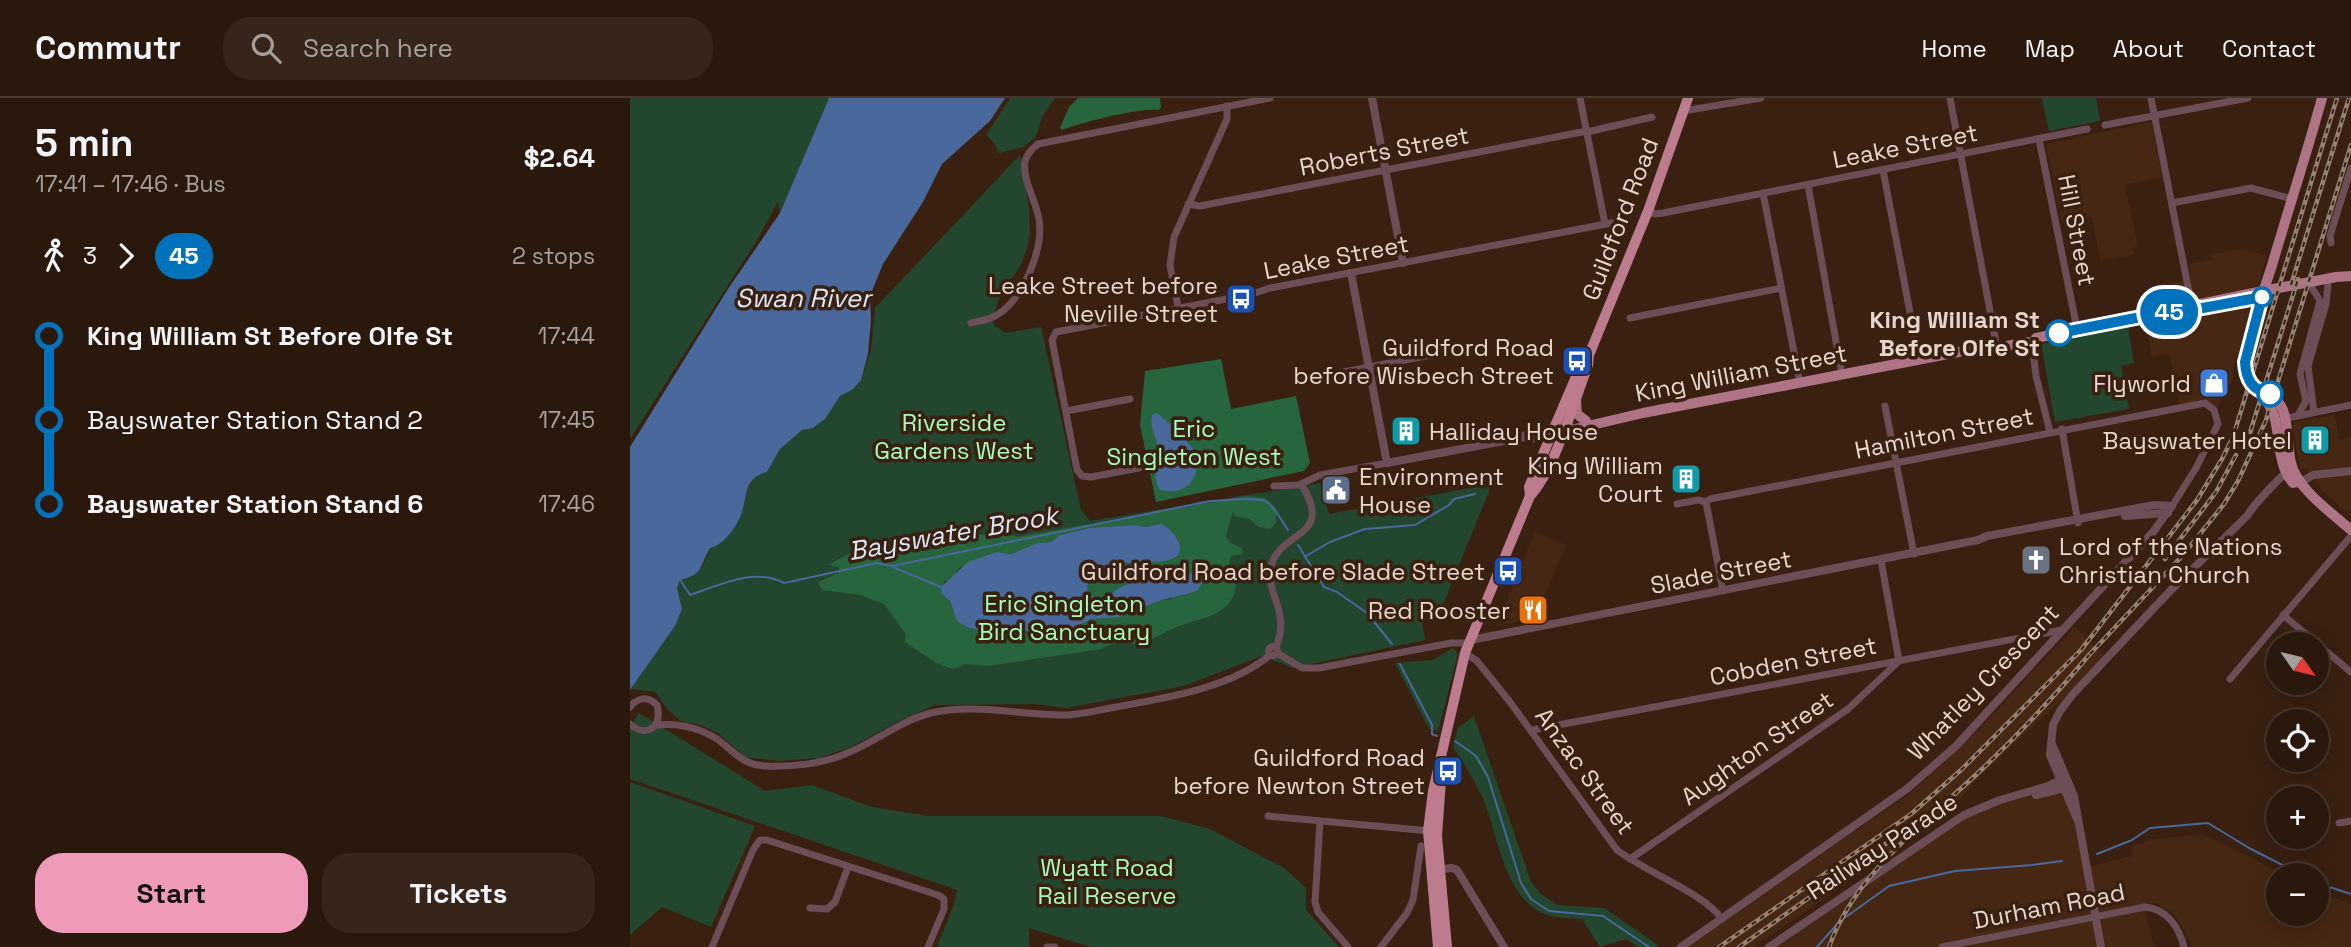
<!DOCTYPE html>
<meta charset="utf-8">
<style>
body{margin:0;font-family:"Space Grotesk",sans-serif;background:#37251b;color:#f1f3f6;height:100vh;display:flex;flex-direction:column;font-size:26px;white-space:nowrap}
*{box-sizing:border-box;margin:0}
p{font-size:23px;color:#a6a09d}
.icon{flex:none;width:38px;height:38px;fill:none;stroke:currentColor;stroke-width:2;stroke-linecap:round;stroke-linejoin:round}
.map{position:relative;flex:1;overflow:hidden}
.side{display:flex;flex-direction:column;background:#2b180d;width:630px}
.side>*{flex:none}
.badge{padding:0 14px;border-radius:23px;font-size:24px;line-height:46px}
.needle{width:46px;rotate:124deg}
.buttons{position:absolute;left:1636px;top:534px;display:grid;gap:14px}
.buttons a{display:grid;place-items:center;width:63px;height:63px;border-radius:50%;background:#2b180d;box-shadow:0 4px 18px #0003,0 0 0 2px #47372e;font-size:35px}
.map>.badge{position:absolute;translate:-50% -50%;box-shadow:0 0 0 4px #fff}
.legs{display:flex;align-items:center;gap:10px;height:77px;padding:0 35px;font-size:23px}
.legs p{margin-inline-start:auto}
.head{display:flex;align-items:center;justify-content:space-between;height:119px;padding:0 35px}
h1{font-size:38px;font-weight:800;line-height:52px}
.cta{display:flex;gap:14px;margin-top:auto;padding:14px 35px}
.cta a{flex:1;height:80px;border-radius:28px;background:#ef9ab8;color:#111;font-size:28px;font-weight:800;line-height:80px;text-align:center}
.cta a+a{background:#37251b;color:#f1f3f6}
ul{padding:0 35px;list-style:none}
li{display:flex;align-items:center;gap:24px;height:84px;font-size:26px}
li i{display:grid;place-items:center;width:10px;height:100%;margin:0 9px;background:currentColor}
li i::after{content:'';width:18px;height:18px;margin:-9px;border:5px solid;border-radius:50%;background:#2b180d}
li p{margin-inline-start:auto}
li:first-child i{background:linear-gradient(#0000 50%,currentColor 0)}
li:last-child i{background:linear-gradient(currentColor 50%,#0000 0)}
header{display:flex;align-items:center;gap:42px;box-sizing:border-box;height:98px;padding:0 35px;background:#2b180d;border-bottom:2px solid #47372e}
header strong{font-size:33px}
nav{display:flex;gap:38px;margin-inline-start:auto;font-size:24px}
.search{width:490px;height:63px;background:#37251b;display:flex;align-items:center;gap:18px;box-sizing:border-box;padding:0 24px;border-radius:28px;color:#a6a09d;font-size:26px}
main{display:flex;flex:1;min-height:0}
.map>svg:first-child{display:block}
.built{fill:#462714}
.green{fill:#23462f}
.forest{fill:#27653e;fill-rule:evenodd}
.water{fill:#49699c}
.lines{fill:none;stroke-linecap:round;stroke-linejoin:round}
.stream{stroke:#49699c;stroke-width:2}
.minor{stroke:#6b4e56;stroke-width:7}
.tertiary{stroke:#6b4e56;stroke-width:8}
.primary{stroke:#ae7485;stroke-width:10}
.trunk{stroke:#bc7c8e;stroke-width:10}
.rail-casing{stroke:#968275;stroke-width:4.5}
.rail{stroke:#392011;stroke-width:2;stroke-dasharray:5;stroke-linecap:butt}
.line-1-casing{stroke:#fff;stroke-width:16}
.line-1{stroke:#0072bc;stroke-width:10}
.stop-1-dot{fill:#fff;stroke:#0072bc;stroke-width:3.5}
.labels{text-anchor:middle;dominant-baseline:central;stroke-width:7;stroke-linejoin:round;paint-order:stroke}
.street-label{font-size:24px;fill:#e6d5cb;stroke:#392011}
.poi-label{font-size:24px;fill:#e6d5cb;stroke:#392011;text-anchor:end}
.stop-label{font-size:24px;font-weight:bold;fill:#e6d5cb;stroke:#392011;text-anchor:end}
.park-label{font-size:24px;fill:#a3fbbd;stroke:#392011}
.water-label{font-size:26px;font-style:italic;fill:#dbe5f4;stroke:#392011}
</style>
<header>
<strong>Commutr</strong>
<div class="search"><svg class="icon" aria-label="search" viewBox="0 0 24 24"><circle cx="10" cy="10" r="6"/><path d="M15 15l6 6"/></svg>Search here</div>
<nav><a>Home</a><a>Map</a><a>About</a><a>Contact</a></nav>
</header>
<main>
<section class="side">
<div class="head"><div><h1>5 min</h1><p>17:41 – 17:46 · Bus</p></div><b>$2.64</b></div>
<div class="legs"><svg class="icon" aria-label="walk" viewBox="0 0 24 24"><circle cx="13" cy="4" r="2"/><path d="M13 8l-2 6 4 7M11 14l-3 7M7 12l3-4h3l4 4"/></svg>3<svg class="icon" aria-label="forward" viewBox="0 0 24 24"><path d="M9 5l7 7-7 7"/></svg><b class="badge" style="background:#0072bc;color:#fff">45</b><p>2 stops</p></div>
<ul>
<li><i style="color:#0072bc"></i><b>King William St Before Olfe St</b><p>17:44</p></li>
<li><i style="color:#0072bc"></i><span>Bayswater Station Stand 2</span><p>17:45</p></li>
<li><i style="color:#0072bc"></i><b>Bayswater Station Stand 6</b><p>17:46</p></li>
</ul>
<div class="cta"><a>Start</a><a>Tickets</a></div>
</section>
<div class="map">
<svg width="1721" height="849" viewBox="0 0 1721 849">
<rect width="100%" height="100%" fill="#392011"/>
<g class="built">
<path d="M 1521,24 L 1532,79 L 1495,87 L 1508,149 L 1502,150 L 1504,157 L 1470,162 L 1462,119 L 1432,125 L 1416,46 Z"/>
<path d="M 1614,151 L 1637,158 L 1627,191 L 1568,203 L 1571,214 L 1621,204 L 1620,214 L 1603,272 L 1603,283 L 1594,292 L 1586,315 L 1580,308 L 1550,309 L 1539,255 L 1522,259 L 1515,223 L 1540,219 L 1538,208 L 1527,210 L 1523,188 L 1561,181 L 1558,166 L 1582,162 L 1581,156 Z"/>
<path d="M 1705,317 L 1709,341 L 1721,339 L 1721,418 L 1690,391 L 1690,388 L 1676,371 L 1671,372 L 1665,342 L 1663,324 Z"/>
<path d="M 905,434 L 936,447 L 915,498 L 918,518 L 866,528 Z"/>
<path d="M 1445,529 L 1474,557 L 1432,602 L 1353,675 L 1319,714 L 1124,849 L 1057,849 L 1282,694 L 1342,638 Z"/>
<path d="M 1437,686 L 1457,769 L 1502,758 L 1502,748 L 1526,741 L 1572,736 L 1656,777 L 1648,777 L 1648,816 L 1687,816 L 1687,794 L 1721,806 L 1721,849 L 1562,849 L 1559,839 L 1543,815 L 1525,805 L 1514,806 L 1524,849 L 1140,849 L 1330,721 L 1362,707 Z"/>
</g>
<g class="green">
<path d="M 0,0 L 199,0 L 150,115 L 148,104 L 127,142 L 0,341 Z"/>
<path d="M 380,0 L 425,0 L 412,19 L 406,39 L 393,49 L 369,55 L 364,45 L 356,37 Z"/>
<path d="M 1412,0 L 1466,0 L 1470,23 L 1419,33 Z"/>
<path d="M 390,57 C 395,88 407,129 394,159 C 384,184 362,199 364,227 L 376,235 L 411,229 L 451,412 L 460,423 L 690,385 L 699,416 L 862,386 L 810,514 L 791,518 L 795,542 L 663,570 L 632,558 L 554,588 L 436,610 L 405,606 L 305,607 L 269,623 L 219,650 L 189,660 L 148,663 L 115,659 L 88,635 L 70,627 L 51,623 L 38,612 L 25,594 L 1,591 L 45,528 L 52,511 L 47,490 L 50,482 L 72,469 L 80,450 L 113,411 C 113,394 120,379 137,374 L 150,351 L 172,332 L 184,330 L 195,321 L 210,298 L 222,292 L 231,282 L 241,252 L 245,210 Z"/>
<path d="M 1498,229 L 1504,265 L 1491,268 L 1499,311 L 1425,324 L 1411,246 Z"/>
<path d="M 823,550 L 828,556 L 808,633 L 799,631 L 765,565 L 803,562 Z"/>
<path d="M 9,615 L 135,693 L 182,687 L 242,709 L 298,718 L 531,718 L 580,731 L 654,770 L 676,790 L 676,812 L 709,849 L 461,849 L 399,830 L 399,849 L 307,849 L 324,806 L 327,792 L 0,681 L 0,629 Z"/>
<path d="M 844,618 L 901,784 L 911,796 L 927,807 L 974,810 L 1028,847 L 1026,849 L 1008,849 L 996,841 L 970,849 L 952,821 C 942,820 930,820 920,818 C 878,807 869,745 857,711 C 849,689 836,669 823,649 L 828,630 Z"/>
<path d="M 0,684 L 125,728 L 81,829 L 32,809 L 0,837 Z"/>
</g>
<g class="forest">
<path d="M 448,0 L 530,0 L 531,9 L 529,12 C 509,10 452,24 432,32 L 430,30 L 439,9 Z"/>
<path d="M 591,261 L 601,311 L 666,298 L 680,365 L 674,373 L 526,404 L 510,327 L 515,273 Z"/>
<path d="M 616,398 L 635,400 L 646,411 L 646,425 L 640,431 L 629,429 L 619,421 L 605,418 L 603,413 L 596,438 L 599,444 L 612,450 L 613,456 L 601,458 L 599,465 C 606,475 608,484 604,496 C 595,520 564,521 544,530 C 531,536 517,545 502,546 C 485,546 490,542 471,551 L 358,568 L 336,566 L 323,571 L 306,565 L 275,544 L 276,536 L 254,506 L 230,497 L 192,492 L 188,484 L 209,475 L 209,469 L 198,467 L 218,456 L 232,460 L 247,455 L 252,464 L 262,463 L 267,448 L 276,443 L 290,447 L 292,453 C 308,451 320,444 336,443 L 341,434 C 357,441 372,433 387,439 ZM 531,426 L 547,440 L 550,453 L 536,463 L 513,463 L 470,471 L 462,475 L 458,482 L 458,495 L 468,501 L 474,501 L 490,489 L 516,480 L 537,484 L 549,481 L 554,477 L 542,501 L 532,502 L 508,513 L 461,521 L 441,531 L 418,534 L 394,533 L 370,539 L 337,529 L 322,510 L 313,484 L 322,480 L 329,470 L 367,454 L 381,456 L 407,445 L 421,444 L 430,437 L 459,430 L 504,427 L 516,429 Z"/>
</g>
<g class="water">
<path d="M 199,0 L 375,0 L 360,23 L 312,66 L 293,104 L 253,166 L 240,198 L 241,222 L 238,256 L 231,282 L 222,292 L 210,298 L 195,321 L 183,330 L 172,332 L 150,351 L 137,374 C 113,381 118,396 112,414 C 108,427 94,447 80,450 C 69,469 74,476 50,482 L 47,490 L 52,511 L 45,528 L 0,592 L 0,349 L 98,191 L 150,115 Z"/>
<path d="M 526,315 C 535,320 562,346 565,355 C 573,381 554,400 529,391 C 522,377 529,365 528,351 C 527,338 519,330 522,317 Z"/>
<path d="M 531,426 C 544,431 562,456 539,462 C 517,468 452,456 458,495 L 468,501 L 474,501 L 490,489 L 516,480 L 537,484 L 549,481 L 559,475 L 570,479 L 573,483 L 567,493 L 532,502 L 490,519 L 461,521 L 441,531 L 418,534 L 394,533 L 370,539 L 337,529 L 327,523 L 320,503 L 312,496 L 311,489 L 338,464 L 367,454 L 381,456 L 407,445 L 421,444 L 430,437 L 459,430 L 504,427 L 516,429 Z"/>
</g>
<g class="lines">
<g class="stream">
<path d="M 668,447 L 694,489 L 707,494 L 737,515 L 762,546"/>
<path d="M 676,458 L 700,444 L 735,431 L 785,427 L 819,407 L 824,401 L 845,396"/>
<path d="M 263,469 L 311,489"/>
<path d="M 49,480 L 60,497 C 90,487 124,469 154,485 L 247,465 L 262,468 L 580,403 C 593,403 627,398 637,404 C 645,409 652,424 658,432"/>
<path d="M 770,566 L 802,627 L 802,636 L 807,638"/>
<path d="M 825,643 L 846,658 L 858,679 L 891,785 L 901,801 L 919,813 L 973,818 L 1019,849"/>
<path d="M 1467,756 L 1502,742 L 1520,730 L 1578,725 L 1619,750 L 1672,777"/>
<path d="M 1687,785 L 1721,796"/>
<path d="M 1187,849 L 1209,824 L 1259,788 L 1325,773 L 1402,767 L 1432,763"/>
</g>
<g class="minor">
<path d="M 950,0 L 975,126"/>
<path d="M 1320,0 L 1367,250"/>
<path d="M 1521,0 L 1562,209"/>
<path d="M 1053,13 L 1131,0"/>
<path d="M 1475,27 L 1618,0"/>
<path d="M 957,34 L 1022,19"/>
<path d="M 1409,41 L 1447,231"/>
<path d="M 1253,72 L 1289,262"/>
<path d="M 1178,87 L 1212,277"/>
<path d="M 1133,95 L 1170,285"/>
<path d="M 1542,105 L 1621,90 L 1662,101"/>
<path d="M 558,106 L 570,108 L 957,33"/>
<path d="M 1018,113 L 1025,116 L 1033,115 L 1457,31"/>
<path d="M 1701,145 L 1700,138 L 1721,70"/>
<path d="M 548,209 L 540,167 L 544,139 L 597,21 L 597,8"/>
<path d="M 1000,220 L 1151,190"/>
<path d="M 341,225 C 350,223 359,222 367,217 C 393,201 414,151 409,121 C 406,103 392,81 395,63 C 397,56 403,50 408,46 L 640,0"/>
<path d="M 1402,246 L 1406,278 L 1420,334"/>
<path d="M 668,283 L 821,253"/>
<path d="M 1255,308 L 1284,456"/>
<path d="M 436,313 L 500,301"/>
<path d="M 1684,314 L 1678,268 L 1696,206 L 1698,186"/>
<path d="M 1668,317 L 1676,303 L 1670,276 L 1690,203 L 1681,188"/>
<path d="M 1653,321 L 1721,307"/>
<path d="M 1432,331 L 1448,425"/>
<path d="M 514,369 L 461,379 L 452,378 L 447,372 L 422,242 L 426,234 L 622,196 L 640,190 L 997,122"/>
<path d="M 644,388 L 669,387 L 690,377 L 757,365"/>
<path d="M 1076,404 L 1093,493"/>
<path d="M 1047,406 L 1068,402 L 1076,404 L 1080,401 L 1575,305 L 1584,312 L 1588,326 L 1566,370 L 1542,408"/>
<path d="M 1653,517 L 1721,574"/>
<circle cx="643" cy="553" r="4.5"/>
<path d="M 646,549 C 662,511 632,494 642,465 C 653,432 705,439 671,386"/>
<path d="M 647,555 L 672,570 L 689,570 L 821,545 L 839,545"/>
<path d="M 835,555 L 847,563 L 880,604 L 987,752 C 1014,773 1075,796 1091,820"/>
<path d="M 1600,581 L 1721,438"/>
<path d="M 0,609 C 8,599 18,598 27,607 C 33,628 17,641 0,626"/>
<path d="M 26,627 C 48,625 68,629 87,641 C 105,654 112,667 136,668 C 161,669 192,666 215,656 C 244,645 269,623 301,615 C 344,605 389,617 433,617 C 450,617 469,612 486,609 C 535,600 601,590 640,557"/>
<path d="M 902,632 L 1432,532"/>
<path d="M 638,718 L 800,733"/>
<path d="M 690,723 L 685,804 L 688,814 L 718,849"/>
<path d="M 1709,725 L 1721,723"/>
<path d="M 1000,761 L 1218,611 L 1269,563 L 1251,462"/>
<path d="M 180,810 L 197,811 L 205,804 L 218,769"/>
<path d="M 82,849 L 123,752 L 130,742 L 137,742 L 308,797 L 314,801 L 314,811 L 298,849"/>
<path d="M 417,849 L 425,849"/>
<path d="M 751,849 L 777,815 L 783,802 L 791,748"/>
<path d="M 1312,849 L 1515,809 C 1537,811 1549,829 1554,849"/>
</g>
<g class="tertiary">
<path d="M 742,0 L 773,165"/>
<path d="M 721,175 L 757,365 L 879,342 L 925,329"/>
<path d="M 892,339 L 900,341 L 922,337"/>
<path d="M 1668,386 L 1683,377 L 1721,373"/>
<path d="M 1495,418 L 1538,415"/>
<path d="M 841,539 L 846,541 L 1348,442 L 1357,438 L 1524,407 L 1542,408"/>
<path d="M 1422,646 L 1444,698 L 1471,849"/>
<path d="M 1406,697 L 1438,689"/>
<path d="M 1447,721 L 1420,657 L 1423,627 L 1430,613 L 1443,596 L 1540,493 L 1618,417 C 1622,409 1651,377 1659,373"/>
<path d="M 805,772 L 822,770 L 827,772 L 874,849"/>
<path d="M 1051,849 L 1278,690 L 1326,648 L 1523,434 L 1542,408"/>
<path d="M 1139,849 L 1334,717 L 1370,702 L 1418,688 L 1436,680"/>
</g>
<g class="primary">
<path d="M 1692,0 C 1677,55 1659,109 1643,164 C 1636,188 1609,256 1616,278 C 1622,298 1645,292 1653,312 C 1659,329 1657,348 1661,365 C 1667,391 1702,415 1721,432"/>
<path d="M 1406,240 L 1633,193 L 1706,179 L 1721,178"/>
<path d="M 1636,296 C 1636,307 1643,311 1645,321 C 1650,342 1648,368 1663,385"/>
<path d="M 946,302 L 947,316 L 956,323"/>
<path d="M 928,335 L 1013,315 L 1344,251 L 1350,253 L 1398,244"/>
</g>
<g class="trunk">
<path d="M 900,398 L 899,389 L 948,274"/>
<path d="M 811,682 L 807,738 L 817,849"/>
<path d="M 808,849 L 798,733 L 803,693 L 835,555 L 900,398 C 924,373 945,302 958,267 L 959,257 L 1018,113 L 1058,0"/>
</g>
<g class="rail-casing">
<g id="rail">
<path d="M 1661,187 L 1719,0"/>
<path d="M 1618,341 L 1668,181"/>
<path d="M 1535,461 L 1586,394 L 1606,357"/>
<path d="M 1460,556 L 1553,457 L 1594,406 L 1608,383 L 1636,322 L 1721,47"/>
<path d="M 1089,849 L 1281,716 L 1331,672 L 1451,552 L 1567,402 L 1592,361 L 1603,339 L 1707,0"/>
<path d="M 1109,849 L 1281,728"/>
<path d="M 1199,849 C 1225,775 1295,725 1350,673 C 1389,636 1425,598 1459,557"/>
</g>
</g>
<use href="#rail" class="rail"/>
</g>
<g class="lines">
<g class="line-1-casing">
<path id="line-1" d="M 1429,235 L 1562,209 L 1573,210 L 1632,199 L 1615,264 C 1616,282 1622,292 1640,296"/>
</g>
<use href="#line-1" class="line-1"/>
</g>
<defs>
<g id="bus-square" transform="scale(1.575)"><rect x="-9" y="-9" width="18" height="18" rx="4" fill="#1a4fb4" stroke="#392011"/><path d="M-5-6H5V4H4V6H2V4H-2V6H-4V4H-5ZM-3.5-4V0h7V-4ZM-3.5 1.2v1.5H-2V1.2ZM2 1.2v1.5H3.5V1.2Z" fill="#fff"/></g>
<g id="shop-square" transform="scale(1.575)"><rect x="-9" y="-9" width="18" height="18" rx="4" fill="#3f7fe0" stroke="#392011"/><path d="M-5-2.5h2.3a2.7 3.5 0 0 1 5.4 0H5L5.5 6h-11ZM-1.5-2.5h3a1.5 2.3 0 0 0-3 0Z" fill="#fff"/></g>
<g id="building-square" transform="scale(1.575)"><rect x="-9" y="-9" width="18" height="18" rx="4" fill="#0f9aa8" stroke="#392011"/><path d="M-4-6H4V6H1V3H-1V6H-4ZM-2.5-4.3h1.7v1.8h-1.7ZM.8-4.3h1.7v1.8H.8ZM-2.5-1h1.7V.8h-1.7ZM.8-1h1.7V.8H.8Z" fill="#fff"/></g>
<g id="civic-square" transform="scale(1.575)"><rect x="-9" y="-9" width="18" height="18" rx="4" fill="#5c6f8a" stroke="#392011"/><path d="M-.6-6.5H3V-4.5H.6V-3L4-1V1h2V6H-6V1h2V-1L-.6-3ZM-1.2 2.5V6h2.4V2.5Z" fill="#fff"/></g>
<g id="church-square" transform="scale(1.575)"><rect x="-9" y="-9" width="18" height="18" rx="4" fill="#6b7280" stroke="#392011"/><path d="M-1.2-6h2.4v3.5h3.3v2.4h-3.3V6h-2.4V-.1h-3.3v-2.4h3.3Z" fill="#fff"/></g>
<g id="restaurant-square" transform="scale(1.575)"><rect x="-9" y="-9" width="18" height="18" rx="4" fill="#e8710a" stroke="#392011"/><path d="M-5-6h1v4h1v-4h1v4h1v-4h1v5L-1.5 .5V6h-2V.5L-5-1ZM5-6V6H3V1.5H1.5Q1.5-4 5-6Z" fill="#fff"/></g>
</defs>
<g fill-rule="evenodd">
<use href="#bus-square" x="611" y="201"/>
<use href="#bus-square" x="947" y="263"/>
<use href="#shop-square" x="1584" y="285"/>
<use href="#building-square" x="776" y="333"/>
<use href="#building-square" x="1685" y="342"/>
<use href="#building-square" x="1056" y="381"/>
<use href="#civic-square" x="706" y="392"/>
<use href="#church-square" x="1406" y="462"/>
<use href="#bus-square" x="878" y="473"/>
<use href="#restaurant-square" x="903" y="512"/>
<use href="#bus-square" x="818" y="673"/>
</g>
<g class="stop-1-dot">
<circle cx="1632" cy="199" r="9"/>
<circle cx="1429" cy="235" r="12"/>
<circle cx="1640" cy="296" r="12"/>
</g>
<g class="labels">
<g class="street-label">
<text transform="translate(1275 48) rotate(-11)">Leake Street</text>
<text transform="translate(754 53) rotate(-11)">Roberts Street</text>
<text transform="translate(990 121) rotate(-69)">Guildford Road</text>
<text transform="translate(1447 132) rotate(79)">Hill Street</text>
<text transform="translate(706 159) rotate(-11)">Leake Street</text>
<text transform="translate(1111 275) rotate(-11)">King William Street</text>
<text transform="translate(1314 335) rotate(-11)">Hamilton Street</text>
<text transform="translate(1091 474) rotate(-11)">Slade Street</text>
<text transform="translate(1163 563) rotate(-11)">Cobden Street</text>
<text transform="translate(1353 584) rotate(-46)">Whatley Crescent</text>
<text transform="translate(1127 650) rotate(-35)">Aughton Street</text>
<text transform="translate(955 673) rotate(54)">Anzac Street</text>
<text transform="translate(1252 748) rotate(-33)">Railway Parade</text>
<text transform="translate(1419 808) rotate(-11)">Durham Road</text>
</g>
<g class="poi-label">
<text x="588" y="187">Leake Street before<tspan x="588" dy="28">Neville Street</tspan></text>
<text x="924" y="249">Guildford Road<tspan x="924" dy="28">before Wisbech Street</tspan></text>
<text x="1561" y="285">Flyworld</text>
<text x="799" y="333" text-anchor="start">Halliday House</text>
<text x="1662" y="342">Bayswater Hotel</text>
<text x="1033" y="367">King William<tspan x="1033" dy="28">Court</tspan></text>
<text x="729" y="378" text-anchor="start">Environment<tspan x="729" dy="28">House</tspan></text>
<text x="1429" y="448" text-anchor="start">Lord of the Nations<tspan x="1429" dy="28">Christian Church</tspan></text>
<text x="855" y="473">Guildford Road before Slade Street</text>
<text x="880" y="512">Red Rooster</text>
<text x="795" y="659">Guildford Road<tspan x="795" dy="28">before Newton Street</tspan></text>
</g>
<g class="stop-label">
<text x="1410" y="221">King William St<tspan x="1410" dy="28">Before Olfe St</tspan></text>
</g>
<g class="park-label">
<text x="324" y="324">Riverside<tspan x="324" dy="28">Gardens West</tspan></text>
<text x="564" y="330">Eric<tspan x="564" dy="28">Singleton West</tspan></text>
<text x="434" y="505">Eric Singleton<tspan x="434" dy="28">Bird Sanctuary</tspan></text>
<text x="477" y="769">Wyatt Road<tspan x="477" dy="28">Rail Reserve</tspan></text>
</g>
<g class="water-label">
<text x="173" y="200">Swan River</text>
<text transform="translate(323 435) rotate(-10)">Bayswater Brook</text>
</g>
</g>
</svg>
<div class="buttons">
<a><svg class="needle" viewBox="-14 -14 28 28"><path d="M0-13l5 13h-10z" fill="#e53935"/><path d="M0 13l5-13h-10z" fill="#a6a09d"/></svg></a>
<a><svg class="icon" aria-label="locate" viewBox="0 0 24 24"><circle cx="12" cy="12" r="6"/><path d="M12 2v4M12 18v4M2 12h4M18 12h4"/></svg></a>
<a>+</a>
<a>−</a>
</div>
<b class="badge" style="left:1539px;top:214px;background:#0072bc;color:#fff">45</b>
</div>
</main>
